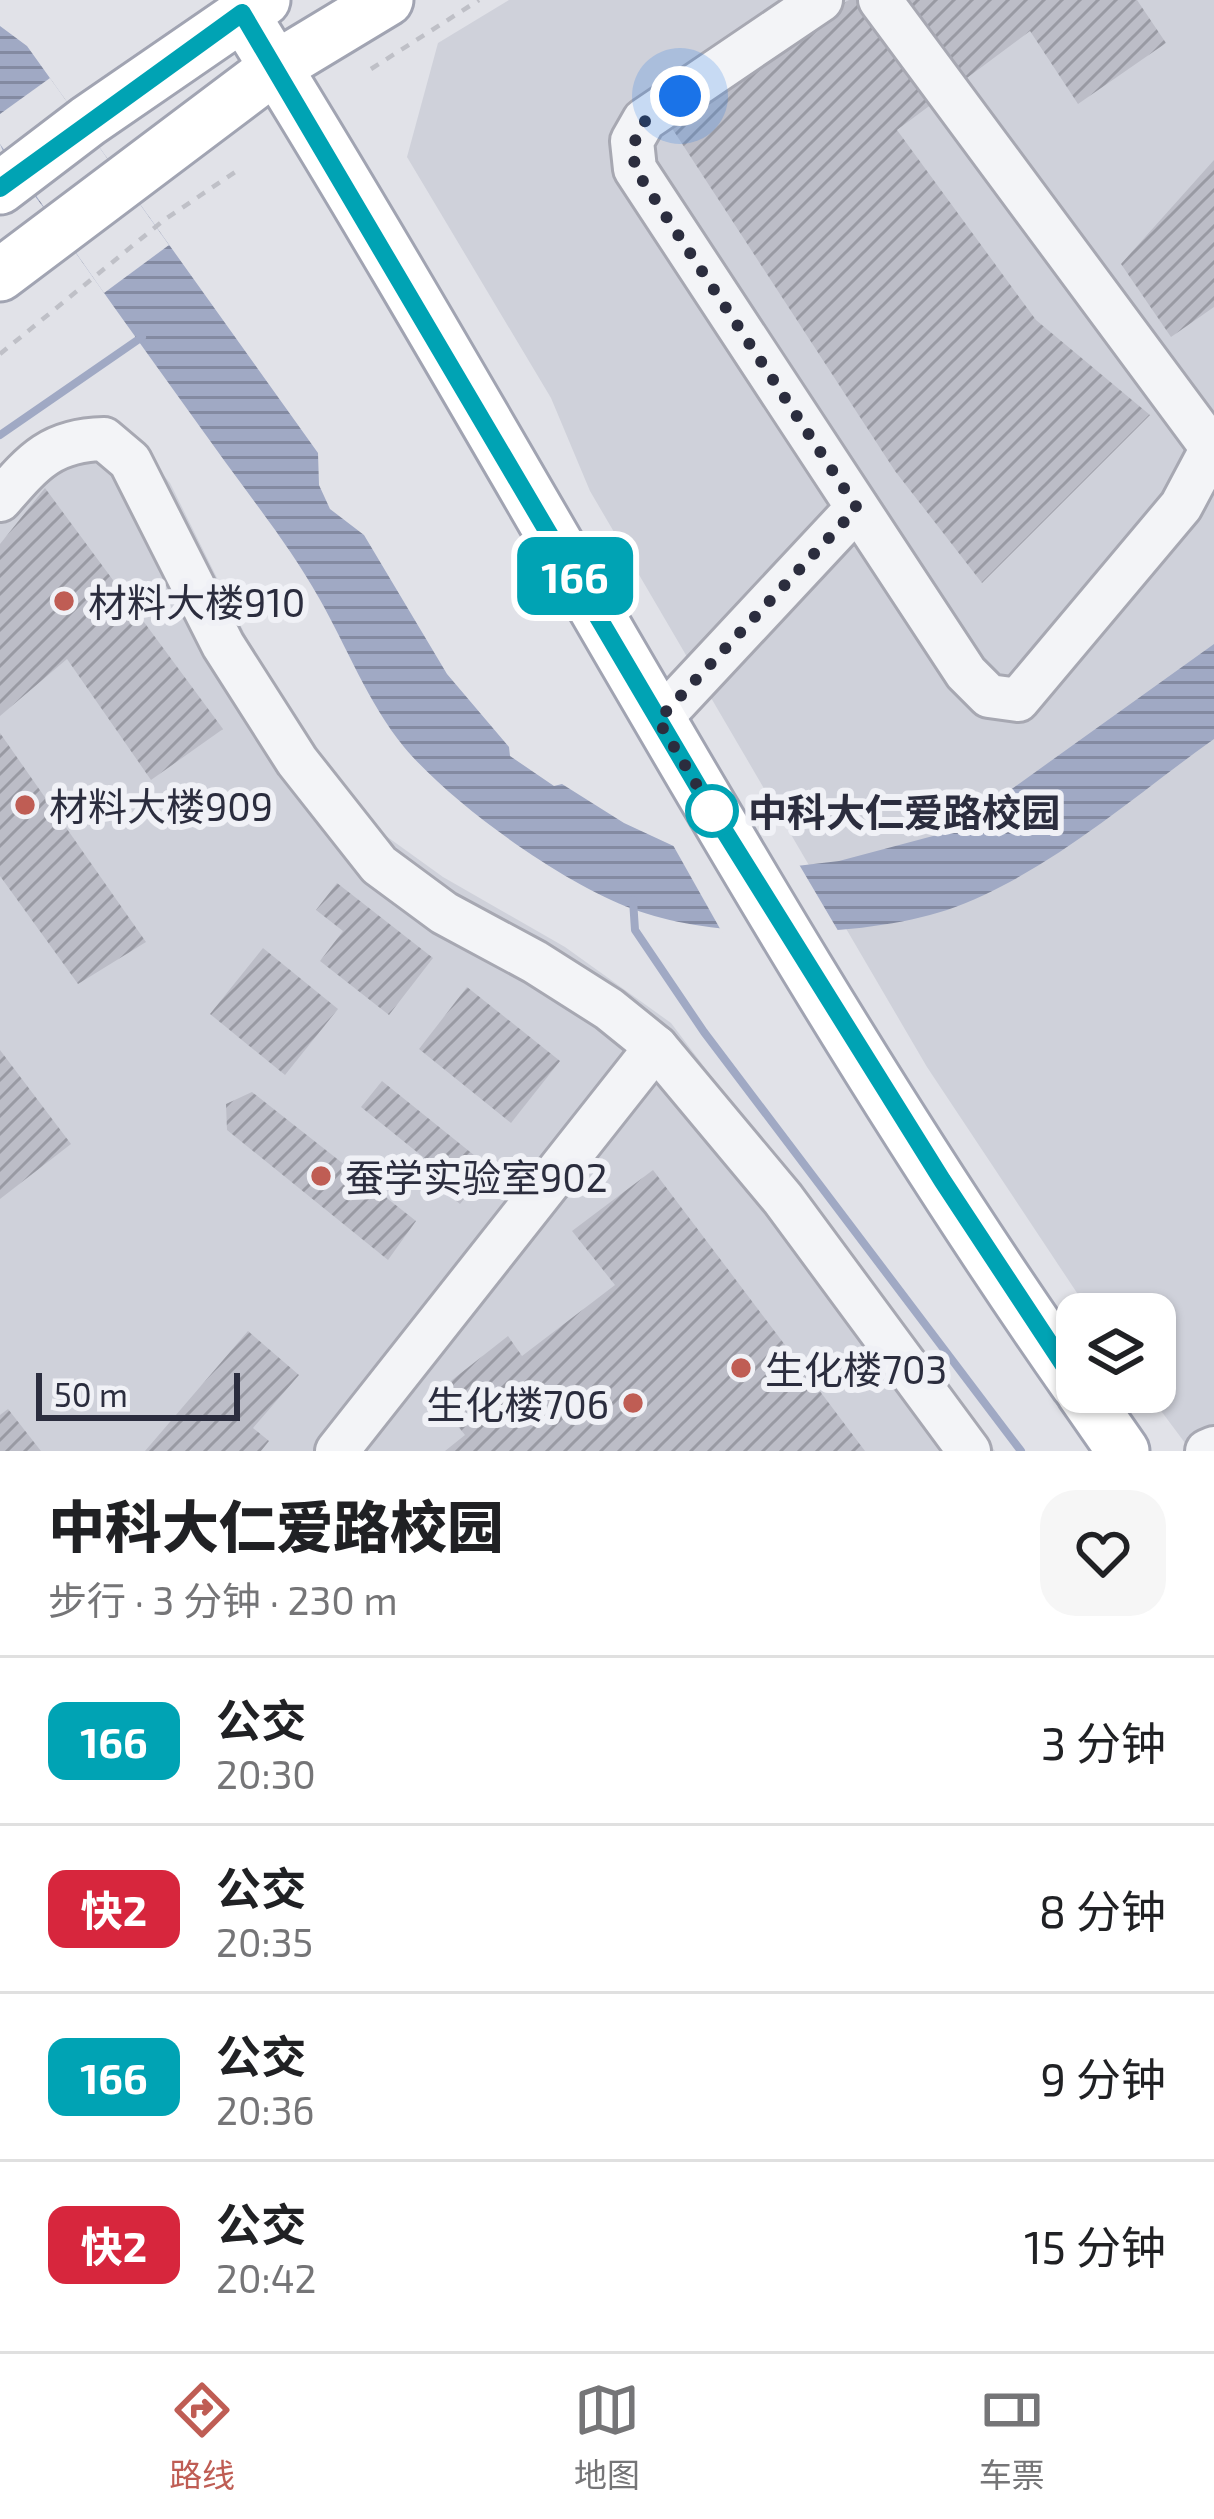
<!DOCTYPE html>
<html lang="zh">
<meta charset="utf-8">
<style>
body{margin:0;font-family:"Exo 2","Noto Sans SC",sans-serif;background:#f6f6f6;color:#202124;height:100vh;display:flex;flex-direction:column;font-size:45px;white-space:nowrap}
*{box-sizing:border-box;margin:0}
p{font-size:39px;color:#757577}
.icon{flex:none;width:66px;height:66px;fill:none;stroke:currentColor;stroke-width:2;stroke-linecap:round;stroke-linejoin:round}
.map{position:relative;height:1451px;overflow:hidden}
.sheet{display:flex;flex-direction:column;background:#fff;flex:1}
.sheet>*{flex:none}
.badge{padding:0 24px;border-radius:18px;font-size:42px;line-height:78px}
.tools{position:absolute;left:1056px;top:1293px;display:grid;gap:24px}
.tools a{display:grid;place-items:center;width:120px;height:120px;border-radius:24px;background:#fff;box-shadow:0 3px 9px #0004;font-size:60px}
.scale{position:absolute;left:36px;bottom:30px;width:204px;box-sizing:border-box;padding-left:12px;border:6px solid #2b2d3e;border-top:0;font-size:33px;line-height:42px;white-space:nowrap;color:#2b2d3e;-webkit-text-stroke:9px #f0f1f6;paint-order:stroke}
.you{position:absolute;width:60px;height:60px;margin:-30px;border:9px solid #fff;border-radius:50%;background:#1a73e8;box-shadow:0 0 0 18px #1a73e833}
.map>.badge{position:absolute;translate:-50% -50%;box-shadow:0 0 0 6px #fff}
.round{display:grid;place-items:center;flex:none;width:126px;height:126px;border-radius:36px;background:#f6f6f6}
.head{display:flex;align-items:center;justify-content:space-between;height:204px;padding:0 48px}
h1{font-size:57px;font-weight:800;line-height:90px}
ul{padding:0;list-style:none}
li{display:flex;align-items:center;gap:36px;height:168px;padding:0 48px;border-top:3px solid #e0e0e0}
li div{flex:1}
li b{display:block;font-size:45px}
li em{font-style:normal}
li .badge{min-width:132px;font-weight:700;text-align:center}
.tabs{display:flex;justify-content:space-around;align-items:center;height:168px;border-top:3px solid #e0e0e0;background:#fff;font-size:33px;color:#757577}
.tabs a{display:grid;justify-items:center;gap:6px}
.tabs .selected{color:#bf5d54}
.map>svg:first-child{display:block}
.built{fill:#cfd1da}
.water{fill:url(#water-rules)}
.pier{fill:#e1e2e8}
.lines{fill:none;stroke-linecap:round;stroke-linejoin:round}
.stream{stroke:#a0a9c4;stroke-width:8}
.building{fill:url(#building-hatch)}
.minor-casing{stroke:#a7a8b2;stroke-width:48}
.major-casing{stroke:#a1a4b2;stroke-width:57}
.path{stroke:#bfc0c7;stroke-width:4.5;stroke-dasharray:9 9;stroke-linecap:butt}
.minor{stroke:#f3f4f7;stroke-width:42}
.major{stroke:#fff;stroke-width:51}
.line-casing{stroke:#fff;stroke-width:27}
.line{stroke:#00a3b4;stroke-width:18}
.walk{stroke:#2b2d3e;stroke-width:12;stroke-dasharray:0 21.6}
.poi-dot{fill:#bf5d54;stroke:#f0f1f6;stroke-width:4.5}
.stop-dot{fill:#fff;stroke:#00a3b4;stroke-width:6}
.labels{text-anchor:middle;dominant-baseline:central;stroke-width:12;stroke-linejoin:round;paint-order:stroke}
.poi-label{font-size:39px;fill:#2b2d3e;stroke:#f0f1f6;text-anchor:start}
.stop-label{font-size:39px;font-weight:bold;fill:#2b2d3e;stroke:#f0f1f6;text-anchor:start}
</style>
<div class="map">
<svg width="1214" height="1451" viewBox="0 0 1214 1451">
<defs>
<pattern id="water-rules" width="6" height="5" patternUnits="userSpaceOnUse" patternTransform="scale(3)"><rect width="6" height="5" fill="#a0a9c4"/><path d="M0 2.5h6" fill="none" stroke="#838aa1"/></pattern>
<pattern id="building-hatch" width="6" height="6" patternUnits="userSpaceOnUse" patternTransform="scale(3)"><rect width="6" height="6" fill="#bcbdc7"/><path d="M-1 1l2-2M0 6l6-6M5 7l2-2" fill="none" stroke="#999aa3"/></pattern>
</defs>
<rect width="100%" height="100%" fill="#e1e2e8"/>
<g class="built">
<path d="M 509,0 L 1214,0 L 1214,1451 L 1191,1451 L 1147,1392 L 1155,1392 L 1155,1314 L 1091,1314 L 927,1067 L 590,491 L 551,398 L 407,157 L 438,43 Z"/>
<path d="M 85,422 L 130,435 L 170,483 L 269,683 L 368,823 L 443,877 L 565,947 L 671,1023 L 995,1451 L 0,1451 L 0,465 L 26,442 Z"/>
</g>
<path class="water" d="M 0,26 L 27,46 L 318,453 L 319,485 L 330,509 L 364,535 L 447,674 L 509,747 L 510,756 L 554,786 L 562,784 L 624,823 L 680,849 L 788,867 L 839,861 L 933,836 L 981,811 L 1214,644 L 1214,739 C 1131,798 1045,876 947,910 C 861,938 718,941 633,909 C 562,883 453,805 404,747 C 368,703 347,647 319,598 C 292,550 258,507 226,463 C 168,382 109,301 52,219 C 40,201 6,162 0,144 C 0,127 0,49 0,26 Z"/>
<g class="pier">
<path d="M 50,78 L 169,245 L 104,293 L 0,144 L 0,114 Z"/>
<path d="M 669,838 L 746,859 L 797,861 L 840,934 L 723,934 Z"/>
</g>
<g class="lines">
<g class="stream">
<path d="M 0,435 L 142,337"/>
<path d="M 633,900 L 635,930 L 704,1032 L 1021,1451"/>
</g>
</g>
<g class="building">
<path d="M 849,0 L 1137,0 L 1166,43 L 1078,104 L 1030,31 L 897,130 L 1036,320 L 1150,415 L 982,583 L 895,471 L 666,119 Z"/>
<path d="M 1214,160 L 1214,307 L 1171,337 L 1121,264 Z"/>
<path d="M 45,488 L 223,729 L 151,780 L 67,659 L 0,716 L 0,544 Z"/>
<path d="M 0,733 L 146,942 L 78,984 L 0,876 Z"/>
<path d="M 337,883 L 433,958 L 389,1015 L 320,961 L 343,931 L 316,910 Z"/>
<path d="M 263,948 L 338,1009 L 285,1075 L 210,1014 Z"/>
<path d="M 467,987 L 560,1061 L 511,1123 L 419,1049 Z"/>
<path d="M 0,1050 L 71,1144 L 0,1199 Z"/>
<path d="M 382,1081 L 490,1168 L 460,1204 L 430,1179 L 438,1169 L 361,1107 Z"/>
<path d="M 252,1092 L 416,1221 L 388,1260 L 227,1130 L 226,1104 Z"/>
<path d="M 653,1170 L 865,1451 L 445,1451 L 465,1435 L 433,1395 L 508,1336 L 522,1356 L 615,1285 L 572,1231 Z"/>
<path d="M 248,1331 L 299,1375 L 253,1428 L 269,1441 L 261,1451 L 145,1451 Z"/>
<path d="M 8,1409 L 41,1451 L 0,1451 L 0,1415 Z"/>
</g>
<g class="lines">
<g class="minor-casing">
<g id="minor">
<path d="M 821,0 L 644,120 L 632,141 L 635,169 L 966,673 L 989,696 L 1018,700 L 1181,506 L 1214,444"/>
<path d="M 880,0 L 1214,451"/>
<path d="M 0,500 C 33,462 51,440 104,439 L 130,461 L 223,645 L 297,761 L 379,865 L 444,913 L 535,962 L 609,1009 L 656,1047 L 783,1199 L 969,1451"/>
<path d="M 659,720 L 857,508"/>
<path d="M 337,1451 L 656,1047"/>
<path d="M 1207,1451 L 1214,1448"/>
</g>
</g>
<g class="major-casing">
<g id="major">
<path d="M 242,13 C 525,467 770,946 1077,1385"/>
<path d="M 0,188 L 88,121 L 264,0"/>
<path d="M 0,275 L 276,67 L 387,0"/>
<path d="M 1082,1392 L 1123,1451"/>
</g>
</g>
<g class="path">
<path d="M 371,69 L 479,0"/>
<path d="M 0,354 L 164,220 L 241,168"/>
</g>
<use href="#minor" class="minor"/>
<use href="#major" class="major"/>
</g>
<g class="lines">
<g class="line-casing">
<path id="line" d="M 0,188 L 242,13 L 720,824 L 942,1180 L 1077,1385"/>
</g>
<use href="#line" class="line"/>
<path class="walk" d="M 680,96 C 645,119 630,124 635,169 L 857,508 L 658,720 L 720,824 L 712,811"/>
</g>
<g class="poi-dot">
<circle cx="64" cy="601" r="12"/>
<circle cx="25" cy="805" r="12"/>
<circle cx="321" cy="1176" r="12"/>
<circle cx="741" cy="1368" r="12"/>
<circle cx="633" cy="1403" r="12"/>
</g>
<circle class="stop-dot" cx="712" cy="811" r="24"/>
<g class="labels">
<g class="poi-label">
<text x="88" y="601">材料大楼910</text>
<text x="49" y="805">材料大楼909</text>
<text x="345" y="1176">蚕学实验室902</text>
<text x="765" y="1368">生化楼703</text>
<text x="609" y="1403" text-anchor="end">生化楼706</text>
</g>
<g class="stop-label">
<text x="748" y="811">中科大仁爱路校园</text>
</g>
</g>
</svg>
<div class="tools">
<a><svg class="icon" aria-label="layers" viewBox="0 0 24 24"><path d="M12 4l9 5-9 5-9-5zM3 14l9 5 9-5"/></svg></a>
</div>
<div class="scale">50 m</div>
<div class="you" style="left:680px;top:96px"></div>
<b class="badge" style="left:575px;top:576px;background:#00a3b4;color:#fff">166</b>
</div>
<section class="sheet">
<div class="head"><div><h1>中科大仁爱路校园</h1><p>步行 · 3 分钟 · 230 m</p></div><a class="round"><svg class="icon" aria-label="heart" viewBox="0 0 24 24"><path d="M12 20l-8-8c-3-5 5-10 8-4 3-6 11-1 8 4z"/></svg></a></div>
<ul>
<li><span class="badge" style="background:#00a3b4;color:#fff">166</span><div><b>公交</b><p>20:30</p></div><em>3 分钟</em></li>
<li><span class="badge" style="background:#d7263d;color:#fff">快2</span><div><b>公交</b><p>20:35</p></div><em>8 分钟</em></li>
<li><span class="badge" style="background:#00a3b4;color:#fff">166</span><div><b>公交</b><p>20:36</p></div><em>9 分钟</em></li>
<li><span class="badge" style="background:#d7263d;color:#fff">快2</span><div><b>公交</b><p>20:42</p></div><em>15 分钟</em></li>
</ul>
</section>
<nav class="tabs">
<a class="selected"><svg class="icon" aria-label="directions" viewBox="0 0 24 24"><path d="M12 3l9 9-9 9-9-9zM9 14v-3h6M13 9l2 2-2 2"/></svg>路线</a>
<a><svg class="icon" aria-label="map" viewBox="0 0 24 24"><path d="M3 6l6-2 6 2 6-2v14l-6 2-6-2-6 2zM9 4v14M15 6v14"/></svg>地图</a>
<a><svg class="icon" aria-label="tickets" viewBox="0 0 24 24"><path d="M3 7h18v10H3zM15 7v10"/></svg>车票</a>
</nav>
